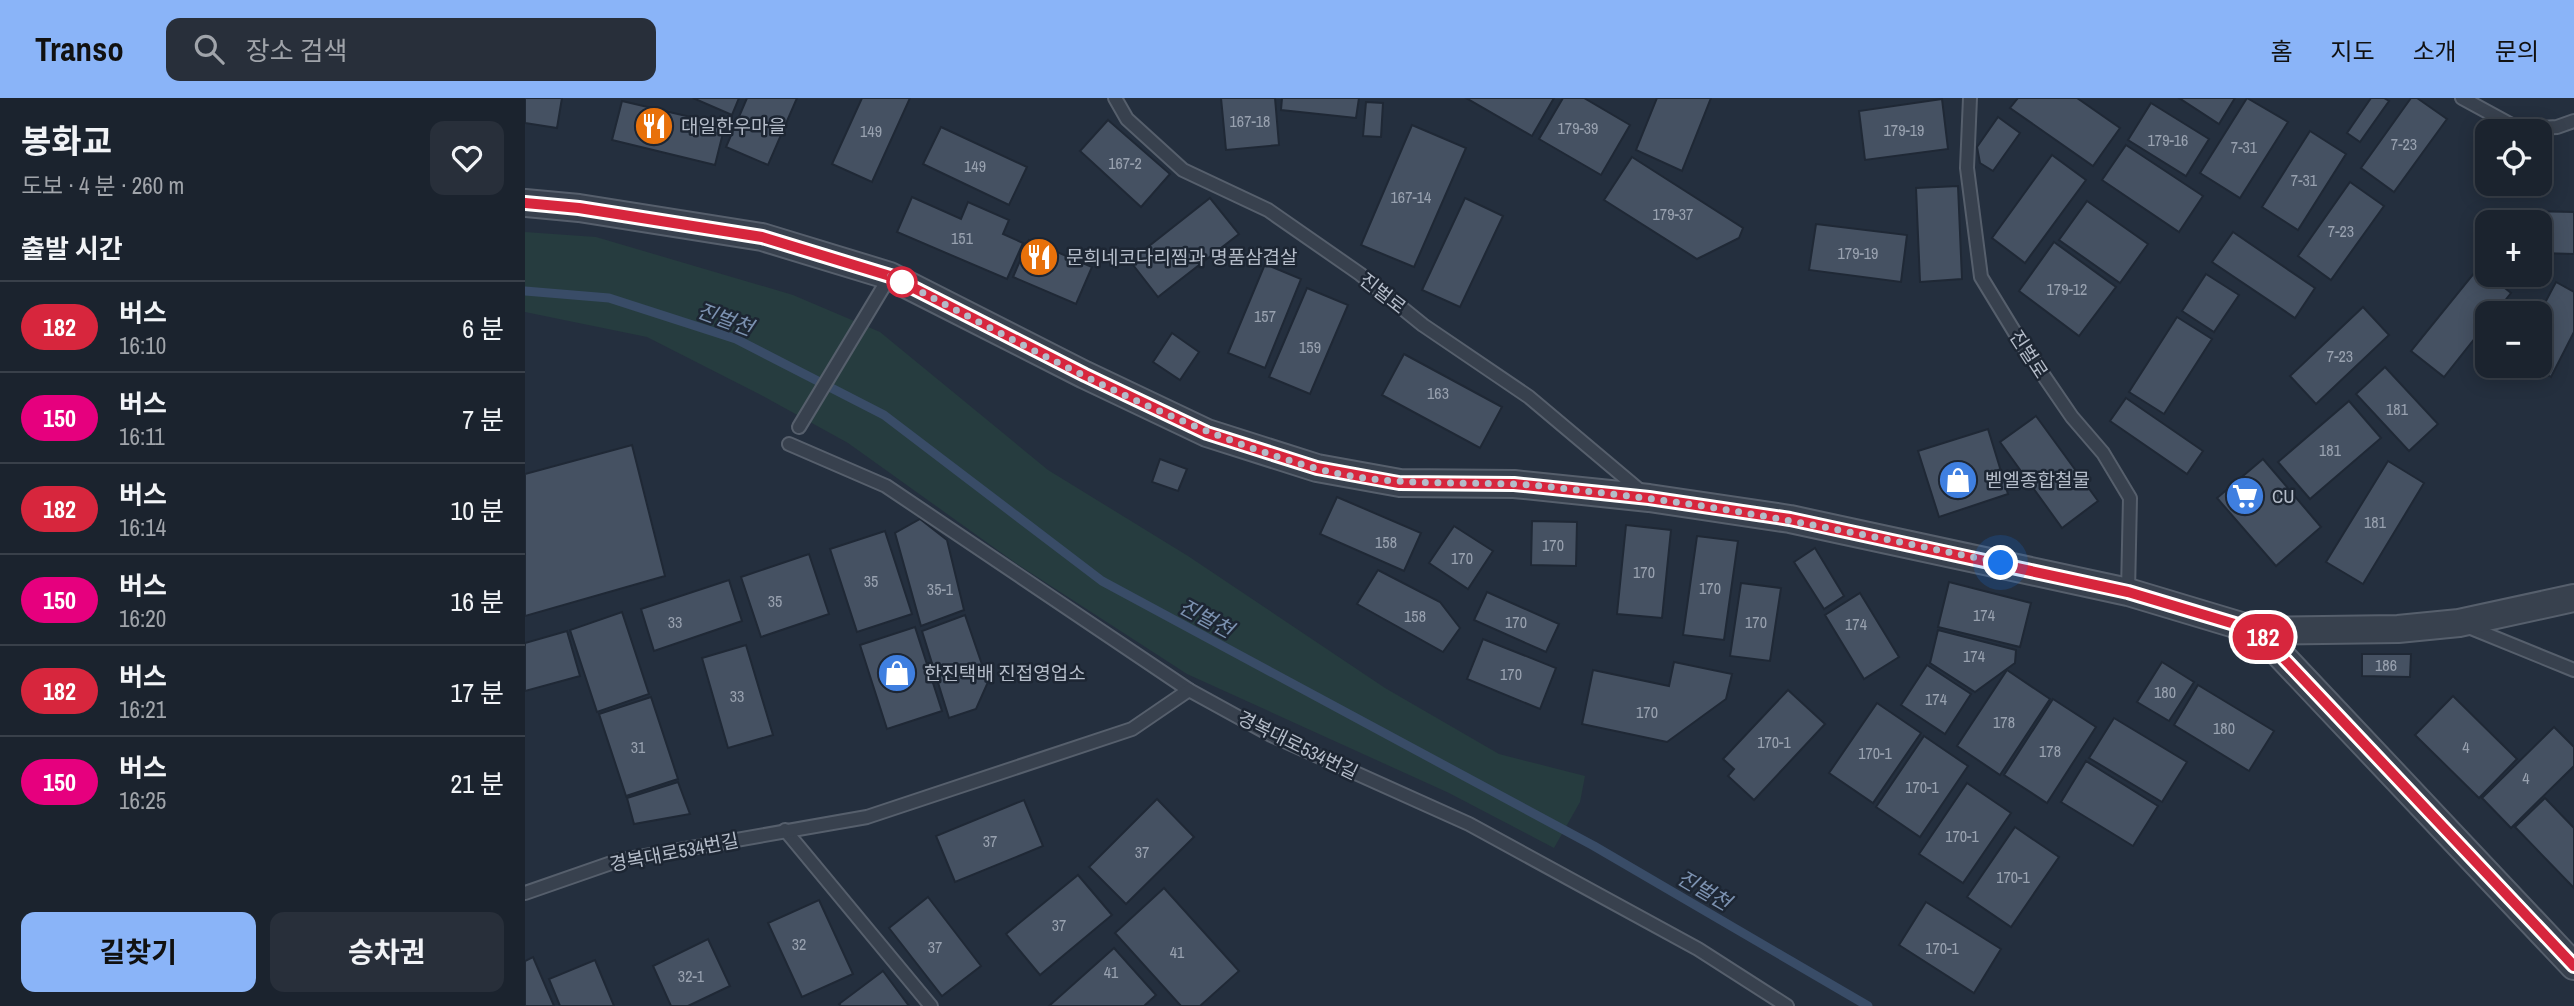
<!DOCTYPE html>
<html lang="ko">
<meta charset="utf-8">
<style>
body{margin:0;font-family:"Archivo Narrow","Noto Sans KR",sans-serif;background:#282f3a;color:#f1f3f6;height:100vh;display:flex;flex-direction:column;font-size:26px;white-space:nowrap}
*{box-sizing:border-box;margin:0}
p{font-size:23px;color:#a0a4aa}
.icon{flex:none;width:38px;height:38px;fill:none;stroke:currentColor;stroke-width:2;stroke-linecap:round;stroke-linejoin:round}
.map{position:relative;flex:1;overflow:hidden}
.side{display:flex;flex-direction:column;background:#1b232e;width:525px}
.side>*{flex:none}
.badge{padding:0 14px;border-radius:23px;font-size:24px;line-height:46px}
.buttons{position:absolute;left:1950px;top:21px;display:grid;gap:14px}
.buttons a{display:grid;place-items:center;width:77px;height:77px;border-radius:14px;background:#1b232e;box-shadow:0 4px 18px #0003,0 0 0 2px #39404a;font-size:35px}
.you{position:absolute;width:35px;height:35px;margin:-18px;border:5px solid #fff;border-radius:50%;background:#1a73e8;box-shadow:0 0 0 10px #1a73e833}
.map>.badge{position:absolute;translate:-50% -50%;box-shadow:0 0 0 4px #fff}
h2{padding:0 21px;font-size:26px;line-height:63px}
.round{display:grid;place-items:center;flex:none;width:74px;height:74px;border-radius:14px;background:#282f3a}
.headline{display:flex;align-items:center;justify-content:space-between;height:119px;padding:0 21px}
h1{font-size:33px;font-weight:700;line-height:52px}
.cta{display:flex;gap:14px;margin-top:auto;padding:14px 21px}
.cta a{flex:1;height:80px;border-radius:14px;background:#8ab4f8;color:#111;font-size:28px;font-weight:700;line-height:80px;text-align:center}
.cta a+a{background:#282f3a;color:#f1f3f6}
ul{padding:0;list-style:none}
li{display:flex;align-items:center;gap:21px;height:91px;padding:0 21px;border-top:2px solid #39404a}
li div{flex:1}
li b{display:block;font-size:26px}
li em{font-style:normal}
li .badge{min-width:77px;font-weight:700;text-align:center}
header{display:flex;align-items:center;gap:42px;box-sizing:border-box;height:98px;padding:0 35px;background:#8ab4f8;color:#111}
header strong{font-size:33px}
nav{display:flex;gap:38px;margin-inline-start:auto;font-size:24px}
.search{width:490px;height:63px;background:#282f3a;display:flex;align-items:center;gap:18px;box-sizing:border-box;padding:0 24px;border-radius:14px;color:#a0a4aa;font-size:26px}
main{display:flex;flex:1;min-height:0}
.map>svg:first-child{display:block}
.green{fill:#263c3f}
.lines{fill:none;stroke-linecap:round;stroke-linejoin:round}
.stream{stroke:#394c67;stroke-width:9}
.building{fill:#455162;stroke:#1f2835;stroke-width:2}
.lane-casing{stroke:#565f6c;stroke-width:16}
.street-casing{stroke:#565f6c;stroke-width:30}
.lane{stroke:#38414e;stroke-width:12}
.street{stroke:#38414e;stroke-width:26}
.line-casing{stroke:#fff;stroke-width:16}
.line{stroke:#d7263d;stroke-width:10}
.walk{stroke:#b4bcc9;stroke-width:7;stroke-dasharray:0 12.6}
.stop-dot{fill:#fff;stroke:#d7263d;stroke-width:3.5}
.labels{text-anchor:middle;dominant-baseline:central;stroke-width:5;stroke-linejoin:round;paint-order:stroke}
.number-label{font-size:16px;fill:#98a1af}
.poi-label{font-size:19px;fill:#b4bcc9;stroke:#1d2633;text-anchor:start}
.street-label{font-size:19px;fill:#b4bcc9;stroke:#1d2633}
.water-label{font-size:21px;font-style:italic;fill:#7c92b1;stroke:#1d2633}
</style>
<header>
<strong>Transo</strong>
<div class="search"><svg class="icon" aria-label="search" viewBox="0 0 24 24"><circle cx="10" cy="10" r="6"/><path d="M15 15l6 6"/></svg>장소 검색</div>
<nav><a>홈</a><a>지도</a><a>소개</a><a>문의</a></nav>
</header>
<main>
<section class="side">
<div class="headline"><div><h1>봉화교</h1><p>도보 · 4 분 · 260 m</p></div><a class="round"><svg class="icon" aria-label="heart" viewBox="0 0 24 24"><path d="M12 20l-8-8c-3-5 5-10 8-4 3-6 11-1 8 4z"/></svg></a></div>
<h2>출발 시간</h2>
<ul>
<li><span class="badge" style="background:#d7263d;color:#fff">182</span><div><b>버스</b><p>16:10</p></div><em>6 분</em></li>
<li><span class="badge" style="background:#e6007e;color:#fff">150</span><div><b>버스</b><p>16:11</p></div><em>7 분</em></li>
<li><span class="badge" style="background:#d7263d;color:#fff">182</span><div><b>버스</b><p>16:14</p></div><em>10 분</em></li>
<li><span class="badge" style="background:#e6007e;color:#fff">150</span><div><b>버스</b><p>16:20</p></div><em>16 분</em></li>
<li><span class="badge" style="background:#d7263d;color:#fff">182</span><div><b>버스</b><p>16:21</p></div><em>17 분</em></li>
<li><span class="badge" style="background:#e6007e;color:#fff">150</span><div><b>버스</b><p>16:25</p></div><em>21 분</em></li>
</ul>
<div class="cta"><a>길찾기</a><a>승차권</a></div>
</section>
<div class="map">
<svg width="2049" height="908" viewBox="0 0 2049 908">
<rect width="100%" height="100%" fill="#242f3e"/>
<path class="green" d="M 0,134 L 71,139 L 268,197 L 355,234 L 523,372 L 663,458 L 860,590 L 974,656 L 1060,678 L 1055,704 L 1029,750 L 924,695 L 662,576 L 492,466 L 323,345 L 236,297 L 122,239 L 0,214 Z"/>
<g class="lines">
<path class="stream" d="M 0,193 L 84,200 L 211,241 L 359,317 L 577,483 L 1069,748 L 1343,908"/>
</g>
<g class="building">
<path d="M 0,0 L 37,0 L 32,30 L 0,25 Z"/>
<path d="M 168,0 L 214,0 L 207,17 Z"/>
<path d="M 222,0 L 272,0 L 243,67 L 201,49 Z"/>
<path d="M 337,0 L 385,0 L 347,84 L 307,66 Z"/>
<path d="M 696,0 L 750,0 L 754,47 L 701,52 Z"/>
<path d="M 757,0 L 834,0 L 831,20 L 756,12 Z"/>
<path d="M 941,0 L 1029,0 L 1007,38 Z"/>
<path d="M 1038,0 L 1059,0 L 1105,27 L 1076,77 L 1014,41 Z"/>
<path d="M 1132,0 L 1186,0 L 1157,73 L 1111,52 Z"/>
<path d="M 1493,0 L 1552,0 L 1595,30 L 1568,68 L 1485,10 Z"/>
<path d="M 1654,0 L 1710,0 L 1694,26 Z"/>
<path d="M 1722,0 L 1763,24 L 1715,100 L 1675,75 Z"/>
<path d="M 1846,0 L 1859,0 L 1864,3 L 1835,44 L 1822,35 Z"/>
<path d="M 1886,0 L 1892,0 L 1922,21 L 1869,94 L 1836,70 Z"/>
<path d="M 1417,1 L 1423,51 L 1340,62 L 1334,13 Z"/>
<path d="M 97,3 L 200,27 L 190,67 L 87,42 Z"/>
<path d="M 841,4 L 858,5 L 856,39 L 838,38 Z"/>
<path d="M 1626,5 L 1684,41 L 1661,78 L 1603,42 Z"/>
<path d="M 1473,19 L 1495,35 L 1468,73 L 1455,65 L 1452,49 Z"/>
<path d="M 583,22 L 645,76 L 616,109 L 555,53 Z"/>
<path d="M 887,27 L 941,50 L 889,169 L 836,147 Z"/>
<path d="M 416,29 L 502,69 L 484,107 L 398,66 Z"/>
<path d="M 1785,33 L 1821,56 L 1773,132 L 1737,109 Z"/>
<path d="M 1601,47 L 1678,98 L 1654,134 L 1577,82 Z"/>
<path d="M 1527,57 L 1561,82 L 1500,165 L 1467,140 Z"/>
<path d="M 1107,59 L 1218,130 L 1214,140 L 1172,161 L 1079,102 Z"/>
<path d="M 1825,84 L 1859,108 L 1806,182 L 1773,158 Z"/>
<path d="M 1433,88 L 1437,181 L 1395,184 L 1391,90 Z"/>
<path d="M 387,99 L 436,121 L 443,104 L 484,122 L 478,136 L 498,145 L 482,181 L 372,134 Z"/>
<path d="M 685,100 L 714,136 L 633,199 L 605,163 Z"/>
<path d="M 940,100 L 978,118 L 935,209 L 897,192 Z"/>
<path d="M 1562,103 L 1623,146 L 1595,185 L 1534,142 Z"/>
<path d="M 2005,113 L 2049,114 L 2049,156 L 2014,155 L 2014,124 L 2005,124 Z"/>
<path d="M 1291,126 L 1382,137 L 1376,184 L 1284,172 Z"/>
<path d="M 1708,134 L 1790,190 L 1770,220 L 1687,164 Z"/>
<path d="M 504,142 L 567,169 L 551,206 L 488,179 Z"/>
<path d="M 1529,144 L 1591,189 L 1554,238 L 1494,193 Z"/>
<path d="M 740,166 L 776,181 L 740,270 L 703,255 Z"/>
<path d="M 1954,169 L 1986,195 L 1970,215 L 1962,215 L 1962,225 L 1919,279 L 1886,253 Z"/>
<path d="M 1681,176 L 1714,197 L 1689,234 L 1657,213 Z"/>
<path d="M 2031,184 L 2049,194 L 2049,234 L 2026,279 L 2004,268 L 2014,268 L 2014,216 Z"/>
<path d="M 782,190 L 823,207 L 785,296 L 744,279 Z"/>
<path d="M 1838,209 L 1864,237 L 1791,306 L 1765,278 Z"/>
<path d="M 1652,219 L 1687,241 L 1639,316 L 1604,294 Z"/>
<path d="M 647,235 L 674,254 L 655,282 L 628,264 Z"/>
<path d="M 879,256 L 977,309 L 955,350 L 857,297 Z"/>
<path d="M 1860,269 L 1913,326 L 1884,353 L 1831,296 Z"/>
<path d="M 1601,300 L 1678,353 L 1662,376 L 1585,323 Z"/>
<path d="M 1824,303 L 1856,340 L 1785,401 L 1753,364 Z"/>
<path d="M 1511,318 L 1573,403 L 1537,430 L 1475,344 Z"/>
<path d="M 1463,331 L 1483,396 L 1414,419 L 1393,353 Z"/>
<path d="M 107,347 L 140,478 L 0,518 L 0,376 Z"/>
<path d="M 635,361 L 662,371 L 653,393 L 627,384 Z"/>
<path d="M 1738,361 L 1796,429 L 1751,468 L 1692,400 Z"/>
<path d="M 1863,363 L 1899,385 L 1838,486 L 1801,464 Z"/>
<path d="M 812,399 L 896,435 L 879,473 L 795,436 Z"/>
<path d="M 395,421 L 422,442 L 439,512 L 396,528 L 370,435 Z"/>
<path d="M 1007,423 L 1052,424 L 1051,468 L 1006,467 Z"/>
<path d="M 1101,427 L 1146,432 L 1137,520 L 1092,516 Z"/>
<path d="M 929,428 L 968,453 L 943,491 L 904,465 Z"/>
<path d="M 360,433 L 387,516 L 332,534 L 305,451 Z"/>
<path d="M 1172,438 L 1213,443 L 1199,542 L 1158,537 Z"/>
<path d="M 1290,450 L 1319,498 L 1299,511 L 1269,464 Z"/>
<path d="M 284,456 L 304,516 L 236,539 L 216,479 Z"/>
<path d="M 853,472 L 915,504 L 935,530 L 918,554 L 832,506 Z"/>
<path d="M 204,482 L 217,523 L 129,553 L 116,511 Z"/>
<path d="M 1424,484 L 1506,505 L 1495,549 L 1413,529 Z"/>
<path d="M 1216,485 L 1256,490 L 1245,563 L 1205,558 Z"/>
<path d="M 962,494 L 1034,526 L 1021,554 L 949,522 Z"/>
<path d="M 1335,495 L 1374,559 L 1339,581 L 1300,517 Z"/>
<path d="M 97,514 L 124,596 L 72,614 L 45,532 Z"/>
<path d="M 440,517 L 463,584 L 451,611 L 424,620 L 397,533 Z"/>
<path d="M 390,529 L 417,613 L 362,631 L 335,547 Z"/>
<path d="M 1413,532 L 1491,552 L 1490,565 L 1450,594 L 1405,565 Z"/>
<path d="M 42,533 L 55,578 L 0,593 L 0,545 Z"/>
<path d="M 958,541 L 1031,570 L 1015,611 L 942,581 Z"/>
<path d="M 221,547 L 248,637 L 203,650 L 177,560 Z"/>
<path d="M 1837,556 L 1886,556 L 1885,579 L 1837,578 Z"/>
<path d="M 1149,564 L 1207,576 L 1201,601 L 1142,644 L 1057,626 L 1068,572 L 1144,588 Z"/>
<path d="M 1637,564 L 1669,584 L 1644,623 L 1612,604 Z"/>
<path d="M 1402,567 L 1446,596 L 1420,636 L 1376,607 Z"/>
<path d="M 1482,572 L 1525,601 L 1475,677 L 1432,648 Z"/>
<path d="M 1673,587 L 1749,633 L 1724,673 L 1649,627 Z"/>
<path d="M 1263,592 L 1300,626 L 1229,702 L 1203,678 L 1209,671 L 1198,661 Z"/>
<path d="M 1928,598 L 1992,661 L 1954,700 L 1890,637 Z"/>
<path d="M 126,599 L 153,681 L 101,698 L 74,616 Z"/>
<path d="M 1528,601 L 1571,629 L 1522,705 L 1479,677 Z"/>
<path d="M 1352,605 L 1396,635 L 1348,705 L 1304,675 Z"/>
<path d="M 1589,620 L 1662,664 L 1637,704 L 1564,660 Z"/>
<path d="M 2029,629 L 2049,649 L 2049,668 L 1986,730 L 1957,700 Z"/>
<path d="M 1399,638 L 1443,668 L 1395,739 L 1351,709 Z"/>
<path d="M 1561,663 L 1633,708 L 1608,748 L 1536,704 Z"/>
<path d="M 153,684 L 165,716 L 109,726 L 102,700 Z"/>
<path d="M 1442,685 L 1486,715 L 1438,785 L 1394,756 Z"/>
<path d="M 2020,700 L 2049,730 L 2049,790 L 1990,729 Z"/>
<path d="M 632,701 L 669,739 L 601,806 L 564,769 Z"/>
<path d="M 499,702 L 518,748 L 430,784 L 411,738 Z"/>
<path d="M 1490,729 L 1534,759 L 1486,829 L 1442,799 Z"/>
<path d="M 553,777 L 587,817 L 515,877 L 481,836 Z"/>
<path d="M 639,790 L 714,873 L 675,908 L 656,908 L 590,835 Z"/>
<path d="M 403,799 L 456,868 L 417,898 L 364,830 Z"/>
<path d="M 294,802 L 328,876 L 277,899 L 243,825 Z"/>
<path d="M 1401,804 L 1476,851 L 1449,895 L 1374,847 Z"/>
<path d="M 183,841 L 205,888 L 163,908 L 146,908 L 128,868 Z"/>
<path d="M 589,850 L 631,897 L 619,908 L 524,908 Z"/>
<path d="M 8,859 L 29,908 L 0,908 L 0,863 Z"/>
<path d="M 70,862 L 89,908 L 35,908 L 24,881 Z"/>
<path d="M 358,873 L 384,908 L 316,908 L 314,906 Z"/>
</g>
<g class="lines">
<g class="lane-casing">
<g id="lane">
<path d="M 590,0 L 602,21 L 658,72 L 743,112 L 835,176 L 898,227 L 1004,299 L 1118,395"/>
<path d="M 1445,0 L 1442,70 L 1456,179 L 1495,243 L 1547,319 L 1578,355 L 1605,400 L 1603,494"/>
<path d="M 1937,0 L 1994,31 L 2032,29 L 2049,23"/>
<path d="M 274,329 L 365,178"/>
<path d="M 264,346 L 361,388 L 664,592"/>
<path d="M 1941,528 L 2049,572"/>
<path d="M 260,732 L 406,908"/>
<path d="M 0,795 L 92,763 L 342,719 L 607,631 L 664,592 L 746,637 L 944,726 L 1173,851 L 1262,908"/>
</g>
</g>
<g class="street-casing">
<g id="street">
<path d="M 0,105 L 54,110 L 237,139 L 365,178 L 560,277 L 682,335 L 792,370 L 875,385 L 989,386 L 1124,400 L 1265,421 L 1603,494 L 1733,533 L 1873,531 L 1934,525 L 2049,500"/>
<path d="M 1733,533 L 2049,868"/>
</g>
</g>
<use href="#lane" class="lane"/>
<use href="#street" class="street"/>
</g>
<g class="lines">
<g class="line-casing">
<path id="line" d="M 0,105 L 54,110 L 237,139 L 365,178 L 560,277 L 682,335 L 792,370 L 874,385 L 989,386 L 1124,400 L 1265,421 L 1603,494 L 1733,533 L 2049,868"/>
</g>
<use href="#line" class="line"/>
<path class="walk" d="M 377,184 L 365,178 C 503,248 640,328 790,370 C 855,388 920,384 987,386 C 1014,387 1041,391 1068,394 C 1206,408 1341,437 1476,465"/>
</g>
<defs>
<g id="restaurant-disc" transform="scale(2.0125)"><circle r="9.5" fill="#e8710a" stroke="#1d2633"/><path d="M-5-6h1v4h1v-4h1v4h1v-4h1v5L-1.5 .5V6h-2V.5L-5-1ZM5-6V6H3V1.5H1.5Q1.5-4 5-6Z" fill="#fff"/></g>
<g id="shop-disc" transform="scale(2.0125)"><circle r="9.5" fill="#3f7fe0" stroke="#1d2633"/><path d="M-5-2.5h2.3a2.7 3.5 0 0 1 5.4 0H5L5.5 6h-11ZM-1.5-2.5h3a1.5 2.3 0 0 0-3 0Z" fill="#fff"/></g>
<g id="supermarket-disc" transform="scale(2.0125)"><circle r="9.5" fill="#3f7fe0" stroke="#1d2633"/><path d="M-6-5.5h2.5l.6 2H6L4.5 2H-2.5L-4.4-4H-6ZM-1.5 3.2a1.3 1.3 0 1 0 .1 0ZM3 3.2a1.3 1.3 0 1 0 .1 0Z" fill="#fff"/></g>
</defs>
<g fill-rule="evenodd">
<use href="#restaurant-disc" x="129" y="28"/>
<use href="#restaurant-disc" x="514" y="159"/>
<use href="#shop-disc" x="1433" y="382"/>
<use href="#supermarket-disc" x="1720" y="398"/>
<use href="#shop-disc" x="372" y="575"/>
</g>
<circle class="stop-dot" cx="377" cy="184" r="14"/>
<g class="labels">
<g class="number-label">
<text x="725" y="23">167-18</text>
<text x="1053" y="30">179-39</text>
<text x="1379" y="32">179-19</text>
<text x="346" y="33">149</text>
<text x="1643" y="42">179-16</text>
<text x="1879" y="46">7-23</text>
<text x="1719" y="49">7-31</text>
<text x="600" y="65">167-2</text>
<text x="450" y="68">149</text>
<text x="1779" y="82">7-31</text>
<text x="886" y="99">167-14</text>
<text x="1148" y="116">179-37</text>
<text x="1816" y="133">7-23</text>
<text x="437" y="140">151</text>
<text x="1333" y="155">179-19</text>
<text x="1542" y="191">179-12</text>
<text x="740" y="218">157</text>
<text x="785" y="249">159</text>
<text x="1815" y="258">7-23</text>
<text x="913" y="295">163</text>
<text x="1872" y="311">181</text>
<text x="1805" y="352">181</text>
<text x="1850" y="424">181</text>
<text x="861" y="444">158</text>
<text x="1028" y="447">170</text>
<text x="937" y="460">170</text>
<text x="1119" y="474">170</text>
<text x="346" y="483">35</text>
<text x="1185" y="490">170</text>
<text x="415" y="491">35-1</text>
<text x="250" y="503">35</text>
<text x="1459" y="517">174</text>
<text x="890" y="518">158</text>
<text x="150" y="524">33</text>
<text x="991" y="524">170</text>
<text x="1231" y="524">170</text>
<text x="1331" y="526">174</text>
<text x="1449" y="558">174</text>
<text x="1861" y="567">186</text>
<text x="986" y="576">170</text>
<text x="1640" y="594">180</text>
<text x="212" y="598">33</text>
<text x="1411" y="601">174</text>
<text x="1122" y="614">170</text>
<text x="1479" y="624">178</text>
<text x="1699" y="630">180</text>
<text x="1249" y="644">170-1</text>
<text x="113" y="649">31</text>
<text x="1941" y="649">4</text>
<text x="1525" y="653">178</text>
<text x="1350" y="655">170-1</text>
<text x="2001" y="680">4</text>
<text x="1397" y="689">170-1</text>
<text x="1437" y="738">170-1</text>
<text x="465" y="743">37</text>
<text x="617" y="754">37</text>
<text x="1488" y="779">170-1</text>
<text x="534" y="827">37</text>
<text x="274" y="846">32</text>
<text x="410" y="849">37</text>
<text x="1417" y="850">170-1</text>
<text x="652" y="854">41</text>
<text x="586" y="874">41</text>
<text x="166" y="878">32-1</text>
</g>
<g class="poi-label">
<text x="156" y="28">대일한우마을</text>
<text x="541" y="159">문희네코다리찜과 명품삼겹살</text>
<text x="1460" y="382">벧엘종합철물</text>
<text x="1747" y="398">CU</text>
<text x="399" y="575">한진택배 진접영업소</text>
</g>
<g class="street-label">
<text transform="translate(858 195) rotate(38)">진벌로</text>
<text transform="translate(1504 256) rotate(57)">진벌로</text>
<text transform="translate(773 647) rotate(26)">경복대로534번길</text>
<text transform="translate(149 754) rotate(-11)">경복대로534번길</text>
</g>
<g class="water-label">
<text transform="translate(200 221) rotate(20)">진벌천</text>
<text transform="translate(681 520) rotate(28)">진벌천</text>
<text transform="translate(1179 792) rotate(30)">진벌천</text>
</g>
</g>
</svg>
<div class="buttons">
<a><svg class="icon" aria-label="locate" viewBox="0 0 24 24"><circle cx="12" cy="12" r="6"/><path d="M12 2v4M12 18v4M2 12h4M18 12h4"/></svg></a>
<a>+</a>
<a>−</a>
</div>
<div class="you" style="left:1476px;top:465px"></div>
<b class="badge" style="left:1738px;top:539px;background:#d7263d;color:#fff">182</b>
</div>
</main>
